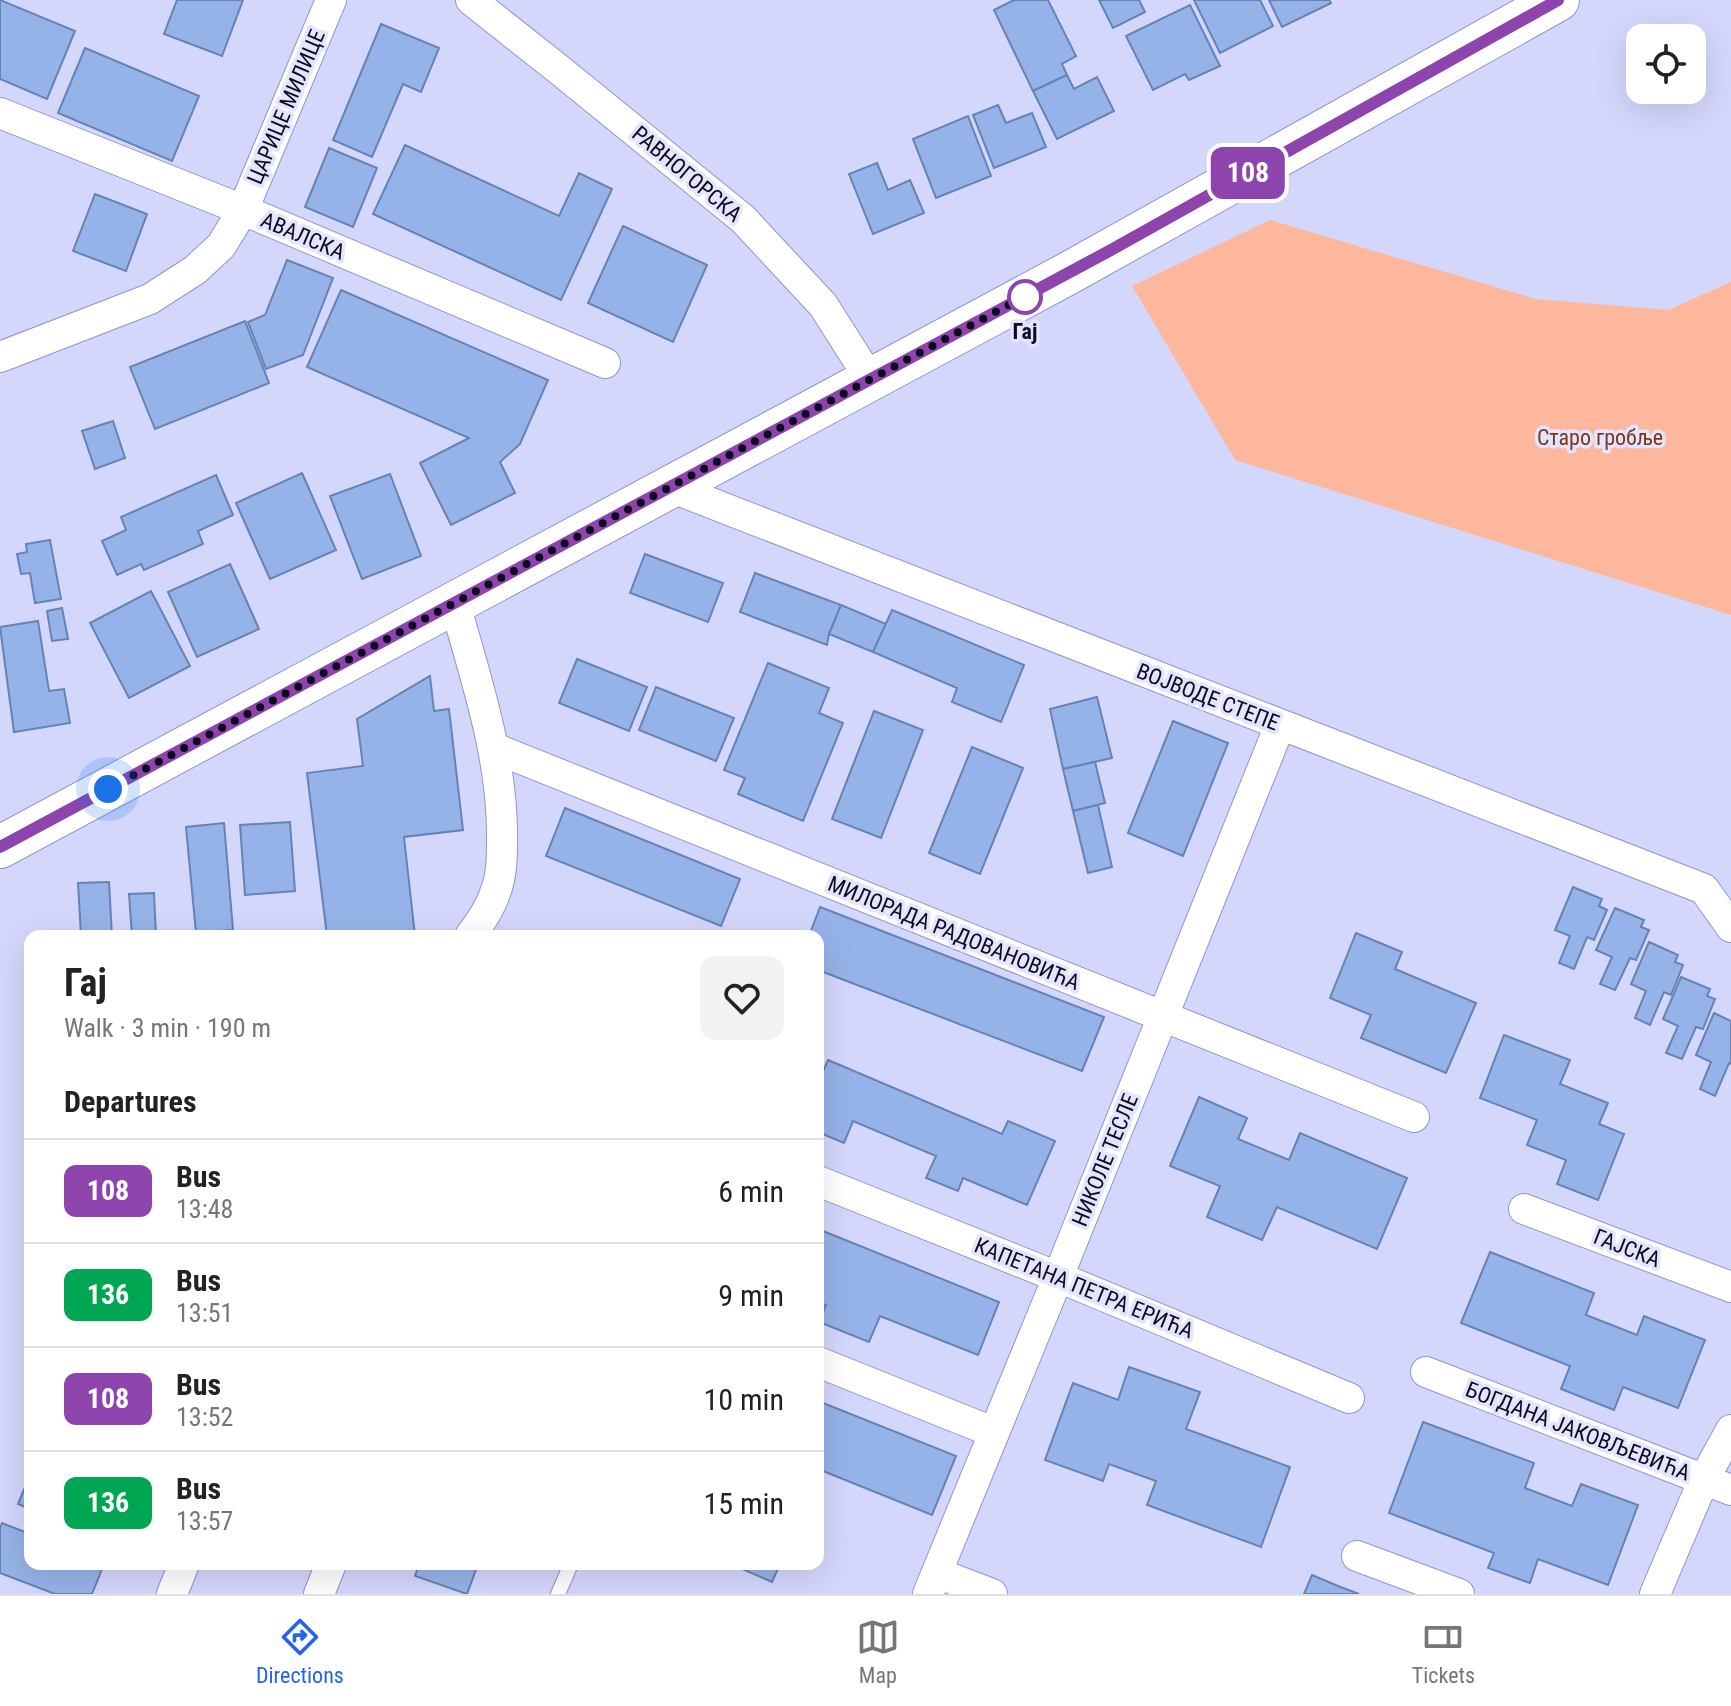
<!DOCTYPE html>
<meta charset="utf-8">
<style>
body{margin:0;font-family:"Roboto Condensed",sans-serif;background:#f2f2f2;color:#222;height:100vh;display:flex;flex-direction:column;font-size:30px;white-space:nowrap}
*{box-sizing:border-box;margin:0}
p{font-size:26px;color:#767676}
.icon{flex:none;width:44px;height:44px;fill:none;stroke:currentColor;stroke-width:2;stroke-linecap:round;stroke-linejoin:round}
.map{position:relative;flex:1;overflow:hidden}
.panel{position:absolute;left:24px;top:930px;width:800px;height:640px;display:flex;flex-direction:column;background:#fff;border-radius:16px;box-shadow:0 8px 32px #0002}
.panel>*{flex:none}
.badge{padding:0 16px;border-radius:12px;font-size:28px;line-height:52px}
.controls{position:absolute;left:1626px;top:24px;display:grid;gap:16px}
.controls a{display:grid;place-items:center;width:80px;height:80px;border-radius:16px;background:#fff;box-shadow:0 8px 32px #0002;font-size:40px}
.you{position:absolute;width:40px;height:40px;margin:-20px;border:6px solid #fff;border-radius:50%;background:#1a73e8;box-shadow:0 0 0 12px #1a73e833}
.map>.badge{position:absolute;translate:-50% -50%;box-shadow:0 0 0 4px #fff}
h2{padding:0 40px;font-size:30px;line-height:72px}
.round{display:grid;place-items:center;flex:none;width:84px;height:84px;border-radius:16px;background:#f2f2f2}
.summary{display:flex;align-items:center;justify-content:space-between;height:136px;padding:0 40px}
h1{font-size:38px;font-weight:700;line-height:60px}
ul{padding:0;list-style:none}
li{display:flex;align-items:center;gap:24px;height:104px;padding:0 40px;border-top:2px solid #e0e0e0}
li div{flex:1}
li b{display:block;font-size:30px}
li em{font-style:normal}
li .badge{min-width:88px;font-weight:700;text-align:center}
.menu{display:flex;justify-content:space-around;align-items:center;height:112px;border-top:2px solid #e0e0e0;background:#fff;font-size:22px;color:#767676}
.menu a{display:grid;justify-items:center;gap:4px}
.menu .on{color:#2563eb}
.map>svg:first-child{display:block}
.green{fill:#fcb79c}
.building{fill:#96b3e9;stroke:#6782b5;stroke-width:2}
.lines{fill:none;stroke-linecap:round;stroke-linejoin:round}
.lane-casing{stroke:#9294ce;stroke-width:16}
.street-casing{stroke:#9294ce;stroke-width:32}
.secondary-casing{stroke:#9294ce;stroke-width:44}
.lane{stroke:#fff;stroke-width:14}
.street{stroke:#fff;stroke-width:30}
.secondary{stroke:#fff;stroke-width:42}
.line-casing{stroke:#fff;stroke-width:18}
.line{stroke:#8e44ad;stroke-width:12}
.walk{stroke:#0c0b1f;stroke-width:8;stroke-dasharray:0 14.4}
.stop-dot{fill:#fff;stroke:#8e44ad;stroke-width:4}
.labels{text-anchor:middle;dominant-baseline:central;stroke-width:7;stroke-linejoin:round;paint-order:stroke}
.street-label{font-size:22px;fill:#0c0b1f;stroke:#e3e5fe}
.stop-label{font-size:22px;font-weight:bold;fill:#0c0b1f;stroke:#e3e5fe}
.park-label{font-size:22px;fill:#7d3616;stroke:#e3e5fe}
</style>
<div class="map">
<svg width="1731" height="1594" viewBox="0 0 1731 1594">
<rect width="100%" height="100%" fill="#d4d7fc"/>
<path class="green" d="M 1270,220 L 1536,299 L 1668,310 L 1731,282 L 1731,615 L 1235,460 L 1132,286 Z"/>
<g class="building">
<path d="M 0,0 L 75,31 L 47,99 L 0,79 Z"/>
<path d="M 177,0 L 243,0 L 222,56 L 164,34 Z"/>
<path d="M 1014,0 L 1048,0 L 1076,56 L 1062,64 L 1067,75 L 1033,91 L 994,10 Z"/>
<path d="M 1099,0 L 1139,0 L 1145,12 L 1113,28 Z"/>
<path d="M 1194,0 L 1260,0 L 1273,26 L 1220,53 Z"/>
<path d="M 1269,0 L 1329,0 L 1331,3 L 1282,27 Z"/>
<path d="M 1190,5 L 1220,66 L 1189,80 L 1185,74 L 1153,90 L 1126,36 Z"/>
<path d="M 381,24 L 439,48 L 421,92 L 403,84 L 372,157 L 333,140 Z"/>
<path d="M 85,48 L 199,96 L 172,161 L 58,113 Z"/>
<path d="M 1067,75 L 1074,89 L 1097,77 L 1114,111 L 1057,139 L 1033,91 Z"/>
<path d="M 998,105 L 1006,123 L 1032,113 L 1046,147 L 994,168 L 973,115 Z"/>
<path d="M 968,116 L 991,176 L 936,198 L 913,139 Z"/>
<path d="M 405,145 L 559,216 L 579,173 L 612,189 L 561,300 L 373,214 Z"/>
<path d="M 329,148 L 377,168 L 353,227 L 305,207 Z"/>
<path d="M 877,163 L 888,190 L 910,180 L 924,213 L 873,234 L 849,174 Z"/>
<path d="M 95,194 L 147,214 L 126,271 L 73,251 Z"/>
<path d="M 623,226 L 707,265 L 673,342 L 588,303 Z"/>
<path d="M 287,260 L 333,278 L 303,355 L 266,369 L 248,322 L 265,315 Z"/>
<path d="M 341,290 L 548,380 L 520,444 L 500,462 L 515,493 L 451,525 L 420,463 L 469,438 L 307,367 Z"/>
<path d="M 245,321 L 269,383 L 155,429 L 130,367 Z"/>
<path d="M 113,421 L 125,458 L 95,469 L 82,431 Z"/>
<path d="M 302,473 L 336,550 L 270,579 L 236,503 Z"/>
<path d="M 390,474 L 421,556 L 362,579 L 330,496 Z"/>
<path d="M 216,475 L 233,515 L 198,531 L 203,544 L 144,570 L 141,564 L 117,575 L 102,541 L 126,530 L 121,517 Z"/>
<path d="M 50,540 L 61,599 L 35,603 L 30,573 L 21,574 L 17,554 L 27,552 L 26,544 Z"/>
<path d="M 645,554 L 723,583 L 708,622 L 630,593 Z"/>
<path d="M 230,564 L 259,629 L 197,657 L 168,592 Z"/>
<path d="M 755,573 L 841,605 L 829,634 L 827,645 L 740,612 Z"/>
<path d="M 151,591 L 190,666 L 129,698 L 90,623 Z"/>
<path d="M 841,605 L 886,624 L 873,652 L 829,634 Z"/>
<path d="M 62,608 L 68,639 L 52,641 L 47,611 Z"/>
<path d="M 892,610 L 1024,665 L 1001,722 L 952,702 L 957,688 L 873,652 Z"/>
<path d="M 38,621 L 49,691 L 64,689 L 70,723 L 14,732 L 0,627 Z"/>
<path d="M 577,659 L 647,687 L 629,731 L 559,703 Z"/>
<path d="M 768,663 L 829,688 L 819,713 L 843,723 L 803,821 L 738,794 L 745,778 L 724,770 Z"/>
<path d="M 430,676 L 434,711 L 449,709 L 463,830 L 404,837 L 415,936 L 327,936 L 307,773 L 363,766 L 357,719 Z"/>
<path d="M 656,687 L 734,718 L 716,761 L 639,730 Z"/>
<path d="M 1097,697 L 1112,758 L 1063,769 L 1050,709 Z"/>
<path d="M 874,711 L 923,730 L 881,838 L 832,819 Z"/>
<path d="M 1173,721 L 1228,743 L 1183,856 L 1128,833 Z"/>
<path d="M 972,747 L 1023,768 L 980,874 L 929,853 Z"/>
<path d="M 1095,762 L 1105,803 L 1073,811 L 1063,769 Z"/>
<path d="M 1098,805 L 1112,867 L 1088,873 L 1073,811 Z"/>
<path d="M 565,808 L 740,879 L 721,926 L 546,856 Z"/>
<path d="M 290,822 L 295,891 L 245,895 L 240,825 Z"/>
<path d="M 224,823 L 233,930 L 196,933 L 186,827 Z"/>
<path d="M 109,882 L 112,936 L 81,936 L 78,883 Z"/>
<path d="M 1573,887 L 1602,899 L 1599,906 L 1607,910 L 1594,940 L 1587,937 L 1574,969 L 1559,963 L 1570,936 L 1555,930 Z"/>
<path d="M 154,893 L 156,936 L 132,936 L 129,894 Z"/>
<path d="M 820,907 L 1104,1017 L 1082,1071 L 818,970 L 818,936 L 809,936 Z"/>
<path d="M 1615,908 L 1644,920 L 1641,927 L 1649,930 L 1636,960 L 1630,958 L 1615,990 L 1600,984 L 1612,957 L 1596,950 Z"/>
<path d="M 1356,933 L 1402,952 L 1395,969 L 1476,1003 L 1446,1073 L 1361,1038 L 1371,1015 L 1330,998 Z"/>
<path d="M 1649,942 L 1678,955 L 1675,962 L 1683,965 L 1671,995 L 1664,992 L 1650,1025 L 1635,1018 L 1646,991 L 1631,984 Z"/>
<path d="M 1681,977 L 1710,989 L 1707,996 L 1715,999 L 1703,1029 L 1696,1027 L 1682,1059 L 1666,1053 L 1678,1026 L 1663,1019 Z"/>
<path d="M 1714,1013 L 1731,1021 L 1731,1064 L 1729,1063 L 1715,1096 L 1700,1089 L 1711,1062 L 1696,1055 Z"/>
<path d="M 1504,1035 L 1570,1060 L 1560,1084 L 1608,1103 L 1599,1124 L 1624,1134 L 1598,1200 L 1557,1184 L 1566,1160 L 1527,1145 L 1537,1120 L 1480,1098 Z"/>
<path d="M 828,1060 L 1002,1134 L 1008,1121 L 1055,1141 L 1027,1205 L 963,1178 L 958,1191 L 926,1178 L 936,1156 L 853,1121 L 844,1143 L 818,1132 L 818,1075 L 821,1076 Z"/>
<path d="M 1199,1097 L 1247,1118 L 1238,1139 L 1289,1160 L 1300,1133 L 1407,1178 L 1377,1249 L 1277,1207 L 1262,1240 L 1207,1217 L 1220,1186 L 1170,1166 Z"/>
<path d="M 818,1229 L 999,1302 L 978,1355 L 880,1316 L 869,1342 L 819,1322 L 826,1305 L 818,1302 Z"/>
<path d="M 1490,1252 L 1594,1293 L 1586,1315 L 1637,1335 L 1644,1316 L 1705,1340 L 1678,1408 L 1623,1387 L 1614,1410 L 1561,1389 L 1570,1366 L 1461,1323 Z"/>
<path d="M 1129,1367 L 1200,1392 L 1186,1429 L 1290,1467 L 1261,1547 L 1147,1505 L 1156,1481 L 1109,1464 L 1103,1481 L 1045,1460 L 1073,1383 L 1118,1400 Z"/>
<path d="M 818,1401 L 956,1456 L 932,1515 L 818,1469 Z"/>
<path d="M 1423,1422 L 1534,1463 L 1525,1488 L 1572,1506 L 1581,1484 L 1638,1505 L 1608,1585 L 1538,1559 L 1530,1583 L 1488,1568 L 1494,1553 L 1389,1513 Z"/>
<path d="M 30,1475 L 30,1509 L 18,1504 Z"/>
<path d="M 2,1523 L 30,1534 L 30,1564 L 104,1564 L 92,1594 L 55,1594 L 0,1573 L 0,1528 Z"/>
<path d="M 419,1564 L 478,1564 L 467,1594 L 415,1576 Z"/>
<path d="M 731,1564 L 780,1564 L 772,1582 Z"/>
<path d="M 1312,1575 L 1338,1586 L 1359,1594 L 1304,1594 Z"/>
</g>
<g class="lines">
<g class="lane-casing">
<path id="lane" d="M 558,1594 L 571,1564"/>
</g>
<g class="street-casing">
<g id="street">
<path d="M 471,0 L 557,68 L 743,219 L 823,305 L 870,379"/>
<path d="M 0,113 L 243,210 L 605,363"/>
<path d="M 0,357 L 150,299 L 195,270 L 221,246 L 243,210 L 331,0"/>
<path d="M 670,487 L 1704,889 L 1731,927"/>
<path d="M 455,604 C 476,680 503,758 502,839 C 502,857 502,876 495,893 C 490,909 480,923 470,936"/>
<path d="M 494,748 L 1414,1117"/>
<path d="M 818,1181 L 1058,1277 L 1349,1398"/>
<path d="M 1524,1209 L 1731,1287"/>
<path d="M 818,1362 L 993,1432"/>
<path d="M 1426,1372 L 1731,1490"/>
<path d="M 1357,1556 L 1459,1594"/>
<path d="M 937,1573 L 992,1594"/>
<path d="M 172,1594 L 184,1564"/>
<path d="M 319,1594 L 331,1564"/>
<path d="M 928,1594 L 1058,1277 L 1280,725"/>
<path d="M 1655,1594 L 1704,1479 L 1731,1430"/>
</g>
</g>
<g class="secondary-casing">
<path id="secondary" d="M 0,847 L 1067,274 L 1558,0"/>
</g>
<use href="#lane" class="lane"/>
<use href="#street" class="street"/>
<use href="#secondary" class="secondary"/>
</g>
<g class="lines">
<g class="line-casing">
<path id="line" d="M 0,847 L 1111,250 L 1558,0"/>
</g>
<use href="#line" class="line"/>
<path class="walk" d="M 108,789 L 1031,293 L 1025,297"/>
</g>
<circle class="stop-dot" cx="1025" cy="297" r="16"/>
<g class="labels">
<g class="street-label">
<text transform="translate(286 107) rotate(-67)">ЦАРИЦЕ МИЛИЦЕ</text>
<text transform="translate(687 174) rotate(40)">РАВНОГОРСКА</text>
<text transform="translate(303 236) rotate(23)">АВАЛСКА</text>
<text transform="translate(1208 697) rotate(21)">ВОЈВОДЕ СТЕПЕ</text>
<text transform="translate(954 933) rotate(22)">МИЛОРАДА РАДОВАНОВИЋА</text>
<text transform="translate(1105 1160) rotate(-68)">НИКОЛЕ ТЕСЛЕ</text>
<text transform="translate(1627 1248) rotate(21)">ГАЈСКА</text>
<text transform="translate(1084 1288) rotate(22)">КАПЕТАНА ПЕТРА ЕРИЋА</text>
<text transform="translate(1578 1431) rotate(21)">БОГДАНА ЈАКОВЉЕВИЋА</text>
</g>
<g class="stop-label">
<text x="1025" y="331">Гај</text>
</g>
<g class="park-label">
<text x="1600" y="437">Старо гробље</text>
</g>
</g>
</svg>
<div class="controls">
<a><svg class="icon" aria-label="locate" viewBox="0 0 24 24"><circle cx="12" cy="12" r="6"/><path d="M12 2v4M12 18v4M2 12h4M18 12h4"/></svg></a>
</div>
<div class="you" style="left:108px;top:789px"></div>
<b class="badge" style="left:1248px;top:173px;background:#8e44ad;color:#fff">108</b>
<section class="panel">
<div class="summary"><div><h1>Гај</h1><p>Walk · 3 min · 190 m</p></div><a class="round"><svg class="icon" aria-label="heart" viewBox="0 0 24 24"><path d="M12 20l-8-8c-3-5 5-10 8-4 3-6 11-1 8 4z"/></svg></a></div>
<h2>Departures</h2>
<ul>
<li><span class="badge" style="background:#8e44ad;color:#fff">108</span><div><b>Bus</b><p>13:48</p></div><em>6 min</em></li>
<li><span class="badge" style="background:#00a651;color:#fff">136</span><div><b>Bus</b><p>13:51</p></div><em>9 min</em></li>
<li><span class="badge" style="background:#8e44ad;color:#fff">108</span><div><b>Bus</b><p>13:52</p></div><em>10 min</em></li>
<li><span class="badge" style="background:#00a651;color:#fff">136</span><div><b>Bus</b><p>13:57</p></div><em>15 min</em></li>
</ul>
</section>
</div>
<nav class="menu">
<a class="on"><svg class="icon" aria-label="directions" viewBox="0 0 24 24"><path d="M12 3l9 9-9 9-9-9zM9 14v-3h6M13 9l2 2-2 2"/></svg>Directions</a>
<a><svg class="icon" aria-label="map" viewBox="0 0 24 24"><path d="M3 6l6-2 6 2 6-2v14l-6 2-6-2-6 2zM9 4v14M15 6v14"/></svg>Map</a>
<a><svg class="icon" aria-label="tickets" viewBox="0 0 24 24"><path d="M3 7h18v10H3zM15 7v10"/></svg>Tickets</a>
</nav>
